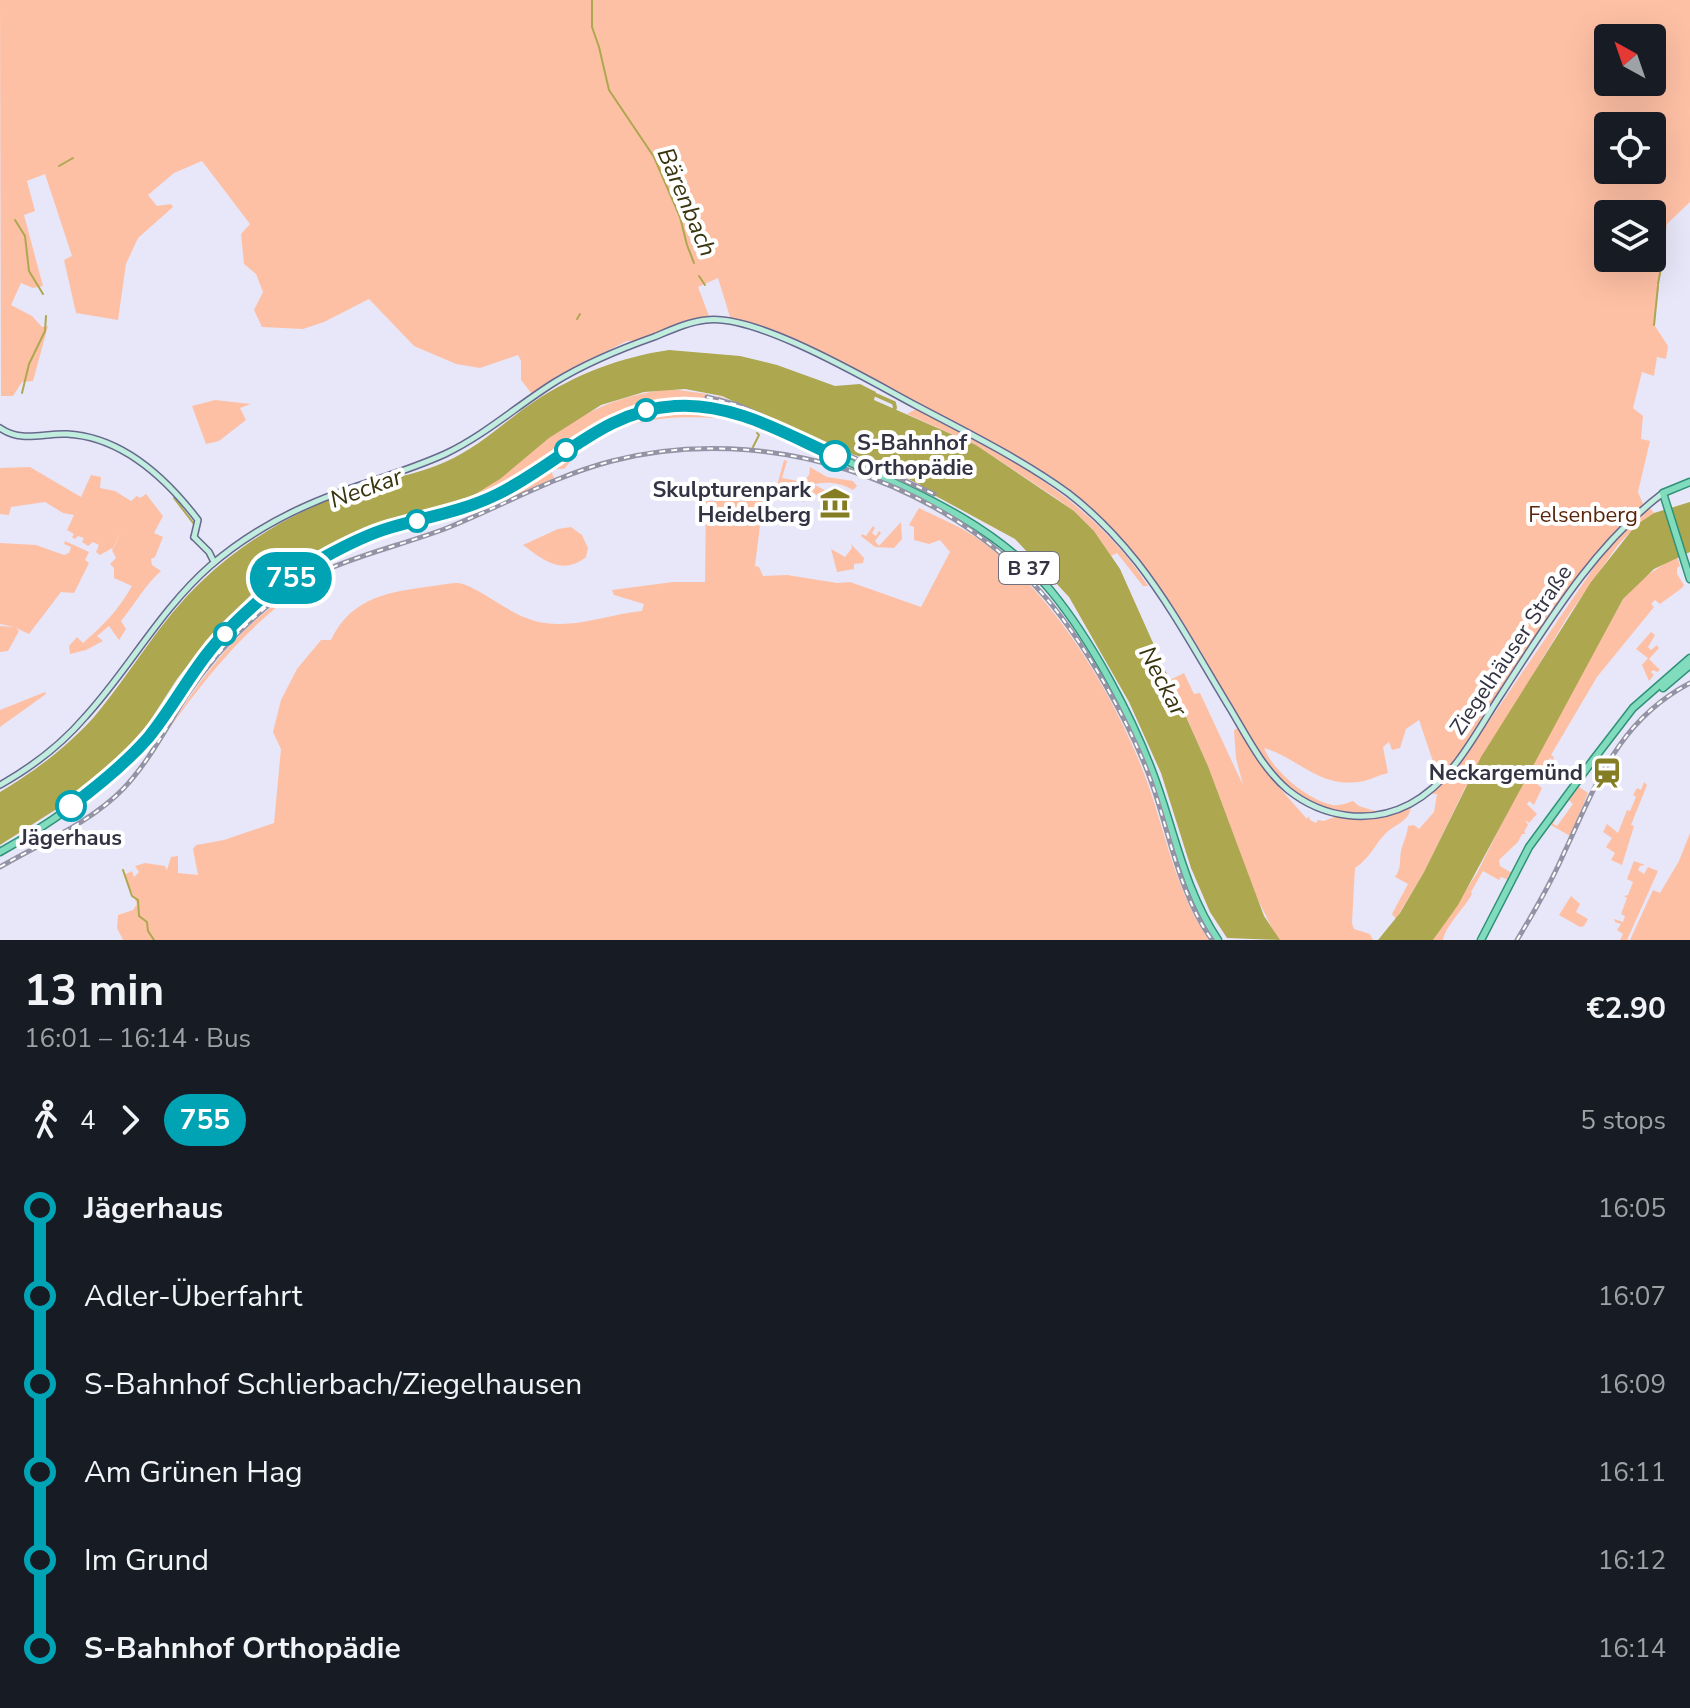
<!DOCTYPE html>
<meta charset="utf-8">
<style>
body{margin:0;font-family:"Nunito Sans",sans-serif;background:#20242c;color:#f1f3f6;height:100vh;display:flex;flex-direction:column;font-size:30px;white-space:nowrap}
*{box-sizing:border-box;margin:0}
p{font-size:26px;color:#9ea1a6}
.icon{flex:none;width:44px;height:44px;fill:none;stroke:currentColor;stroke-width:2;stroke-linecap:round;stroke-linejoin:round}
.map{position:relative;height:940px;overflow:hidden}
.panel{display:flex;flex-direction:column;background:#171b24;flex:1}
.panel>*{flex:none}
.badge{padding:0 16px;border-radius:26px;font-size:28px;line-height:52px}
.needle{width:52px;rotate:320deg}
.fabs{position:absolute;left:1594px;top:24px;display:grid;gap:16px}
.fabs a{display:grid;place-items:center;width:72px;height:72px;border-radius:8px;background:#171b24;box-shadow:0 8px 32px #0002;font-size:40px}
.map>.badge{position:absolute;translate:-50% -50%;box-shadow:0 0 0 4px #fff}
.legs{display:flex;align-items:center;gap:12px;height:88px;padding:0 24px;font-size:26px}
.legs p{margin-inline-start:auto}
.overview{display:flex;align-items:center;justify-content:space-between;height:136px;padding:0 24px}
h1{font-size:44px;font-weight:700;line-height:60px}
ul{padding:0 24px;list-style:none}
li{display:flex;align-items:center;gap:28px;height:88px;font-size:30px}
li i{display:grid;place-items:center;width:12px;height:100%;margin:0 10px;background:currentColor}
li i::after{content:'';width:20px;height:20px;margin:-10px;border:6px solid;border-radius:50%;background:#171b24}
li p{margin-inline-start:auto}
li:first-child i{background:linear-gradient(#0000 50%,currentColor 0)}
li:last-child i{background:linear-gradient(currentColor 50%,#0000 0)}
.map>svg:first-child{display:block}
.green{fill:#fec0a5;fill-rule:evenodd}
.water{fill:#ada74f}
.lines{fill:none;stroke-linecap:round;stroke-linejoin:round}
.stream{stroke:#ada74f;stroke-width:2}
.canal{stroke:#ada74f;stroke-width:4}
.secondary-casing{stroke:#68688e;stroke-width:8}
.primary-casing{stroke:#2f9177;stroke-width:9}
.secondary{stroke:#c0edde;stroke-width:5}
.primary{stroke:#81dcbe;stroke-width:6}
.rail-casing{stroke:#9393a5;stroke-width:5}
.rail{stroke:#fff;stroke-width:2;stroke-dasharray:6;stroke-linecap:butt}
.line-1-casing{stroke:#fff;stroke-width:18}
.line-1{stroke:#00a3b4;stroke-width:12}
.stop-1-dot{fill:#fff;stroke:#00a3b4;stroke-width:4}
.labels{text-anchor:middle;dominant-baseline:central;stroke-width:8;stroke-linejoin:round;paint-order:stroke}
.shield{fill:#fff;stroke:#70707c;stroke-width:2}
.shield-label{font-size:20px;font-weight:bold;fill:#334}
.stop-label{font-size:22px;font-weight:bold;fill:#334;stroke:#fff;text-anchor:start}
.poi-label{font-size:22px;font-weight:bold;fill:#334;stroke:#fff;text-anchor:end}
.park-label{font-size:22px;fill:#59260b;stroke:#fff}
.street-label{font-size:22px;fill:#334;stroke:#fff}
.water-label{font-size:24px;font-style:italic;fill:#37340e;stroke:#fff}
</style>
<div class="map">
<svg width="1690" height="940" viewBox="0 0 1690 940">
<rect width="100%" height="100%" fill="#e7e7f9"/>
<g class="green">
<path d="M 0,0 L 1690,0 L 1690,202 L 1667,224 L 1657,291 L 1655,326 L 1668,346 L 1666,359 L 1657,357 L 1659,344 L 1654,376 L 1642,372 L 1633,408 L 1643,416 L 1641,439 L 1650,441 L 1638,492 L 1644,506 L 1605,544 L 1589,564 L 1458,757 L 1439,779 L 1419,720 L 1406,729 L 1400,748 L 1392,750 L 1389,742 L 1383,747 L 1388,773 C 1379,775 1372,779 1364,781 C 1320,790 1301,759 1264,748 C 1273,771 1309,801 1333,805 C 1340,806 1347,803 1353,801 L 1359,806 L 1378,812 C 1275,830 1237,709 1194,640 C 1165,593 1133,548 1093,511 C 1077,497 1056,486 1038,474 C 972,430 901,395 832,357 L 811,346 L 730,317 L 718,278 L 698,287 L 709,316 L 648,341 L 627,341 L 559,375 L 532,394 L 521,380 L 521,361 L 518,355 L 480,368 L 456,364 L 414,346 L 369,299 L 324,322 L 303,329 L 262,327 L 254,310 L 263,292 L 256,274 L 244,264 L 241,234 L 250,224 L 202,161 L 174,173 L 148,195 L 157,206 L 171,204 L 173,207 L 138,238 L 126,264 L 118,320 L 76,313 L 64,260 L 72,256 L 45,174 L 27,181 L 35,211 L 24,215 L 43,286 L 33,288 L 21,283 L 11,305 L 32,316 L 42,327 L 48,326 L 33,381 L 22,382 L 13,396 L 1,396 ZM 1608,38 L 1652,38 L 1652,82 L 1608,82 ZM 1608,126 L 1652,126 L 1652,170 L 1608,170 ZM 1608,214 L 1652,214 L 1652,258 L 1608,258 Z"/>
<path d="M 671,389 L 708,394 L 704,398 L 713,400 L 719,396 L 755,413 L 755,416 C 716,403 670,393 630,407 C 594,420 559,450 527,471 C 499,490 470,501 438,510 L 439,507 C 482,496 503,474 537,447 C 580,413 617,395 671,389 Z"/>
<path d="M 215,400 L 251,404 L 240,408 L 246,420 L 219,441 L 206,444 L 192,406 Z"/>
<path d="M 692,408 L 719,412 L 746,421 C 688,414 629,413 580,450 C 573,455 570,463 564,469 L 552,469 L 555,460 C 603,430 634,410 692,408 Z"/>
<path d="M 916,409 C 1005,454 1093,500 1148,586 L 1143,586 L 1117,553 L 1111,556 L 1094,531 L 1074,511 L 1053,496 L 976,445 L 907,414 Z"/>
<path d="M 784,460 L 787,461 L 782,478 L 803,482 L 809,475 L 810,467 L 827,477 L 853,481 L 857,486 L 853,490 C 830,476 808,485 782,493 L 780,490 L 776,496 L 775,493 Z"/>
<path d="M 30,467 L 81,497 L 91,475 L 101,477 L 100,488 L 115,491 L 131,501 L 137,496 L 140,498 L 146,494 L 163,516 L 154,533 L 163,537 L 155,557 L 151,559 L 152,565 L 161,571 C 145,585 135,604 121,621 L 126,629 L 119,640 L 109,626 L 97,636 L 103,641 L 86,650 L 70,654 L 69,646 L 77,637 L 83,643 C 104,625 119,609 132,586 L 114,578 L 114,568 L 110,564 L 116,558 L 112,550 L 122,530 L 114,547 L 100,555 L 96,552 L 99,545 L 93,542 L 88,546 L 82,542 L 84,538 L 78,536 L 75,539 L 72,537 L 74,534 L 67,530 L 74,515 L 63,513 L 45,502 L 11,507 L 9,515 L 0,514 L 0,468 Z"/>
<path d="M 547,469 L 551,470 L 554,478 L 476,514 L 472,510 L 500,497 Z"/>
<path d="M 815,485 L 834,495 L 834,503 L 824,514 L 828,520 L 819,514 L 827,503 L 814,493 L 811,492 L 804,502 L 801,500 L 803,496 L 801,490 Z"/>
<path d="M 706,501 L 763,501 L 755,566 L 759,567 L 763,576 L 787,575 L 837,583 L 850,582 L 921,607 L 950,552 L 940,540 L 929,544 L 914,540 L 914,527 L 909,525 L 919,508 C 939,518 958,525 977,538 C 1053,590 1119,701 1149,787 C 1167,839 1177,894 1209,940 L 123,940 L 117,928 L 118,915 L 133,910 L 137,904 L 124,875 L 132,871 L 134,877 L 139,872 L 135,866 L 145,863 L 165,866 L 167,870 L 171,857 L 178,856 L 178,873 L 198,875 L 193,849 L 196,845 L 224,840 L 274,823 L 281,749 L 273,732 L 281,700 L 297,669 L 321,640 L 331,640 C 352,596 390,592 433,586 C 442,585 455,581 463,584 C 492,595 514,619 545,623 C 576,628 611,614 642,611 L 644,604 L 614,595 L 612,590 L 673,582 L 705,582 Z"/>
<path d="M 1650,508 L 1654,513 L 1636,526 L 1618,545 L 1568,616 L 1465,788 L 1424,872 L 1396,919 L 1392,914 L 1408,884 L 1395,877 C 1402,867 1399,862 1401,851 C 1403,842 1407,836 1408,826 L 1414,825 L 1419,829 L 1434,812 L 1437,794 L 1432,794 L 1466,755 L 1601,557 L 1627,527 Z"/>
<path d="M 901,522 L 902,539 L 894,548 L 875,547 L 861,536 L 862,534 L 866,536 L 873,526 L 875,528 L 872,533 L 876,536 L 879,531 L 881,533 L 875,541 L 879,546 Z"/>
<path d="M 571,527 L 582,535 L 588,548 L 586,557 C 562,576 543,560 523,545 L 558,529 Z"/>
<path d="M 65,541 L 89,552 L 85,560 L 89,563 L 74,593 L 61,592 L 29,634 L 16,628 L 19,631 L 8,651 L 0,652 L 0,626 L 14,627 L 0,624 L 0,543 L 36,545 L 64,555 L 69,553 L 71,547 L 64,544 Z"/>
<path d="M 851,544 L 864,558 L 863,563 L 854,564 L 854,569 L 837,572 L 831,549 L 845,557 L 852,548 Z"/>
<path d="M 1677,556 L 1680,566 L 1677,568 L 1677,574 L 1684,585 L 1682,588 L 1660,604 L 1655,600 L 1651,604 L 1654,607 L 1597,677 L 1551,755 L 1554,757 L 1553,760 L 1550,758 C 1545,767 1536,773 1533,781 L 1542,788 L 1534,805 L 1529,801 L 1527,804 L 1537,814 L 1529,823 L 1525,820 L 1528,825 L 1524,832 L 1526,834 L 1522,834 L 1518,842 L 1499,860 L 1500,866 L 1512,873 L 1508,876 L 1509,880 L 1501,877 L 1499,880 L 1483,871 L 1471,892 L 1472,894 C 1464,909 1446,925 1443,940 L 1433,940 L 1477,873 L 1519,789 L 1623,599 L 1644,577 Z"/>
<path d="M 330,573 C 317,583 301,589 287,599 C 240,635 203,681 169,729 C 207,666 260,600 330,573 Z"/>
<path d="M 1651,632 L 1655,635 L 1648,647 L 1651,650 L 1657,645 L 1659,648 L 1649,659 L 1660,670 L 1657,672 L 1653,670 L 1651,672 L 1654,675 L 1649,681 L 1642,665 L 1648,658 L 1636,649 Z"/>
<path d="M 1184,673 L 1194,694 L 1200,693 L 1243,785 L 1236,758 L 1234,730 L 1238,728 L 1270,777 L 1307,819 L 1309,816 L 1310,820 L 1316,823 L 1318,820 L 1324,821 L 1337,816 L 1377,818 L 1411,807 C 1409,822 1395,824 1385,834 C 1374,846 1369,859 1355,868 L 1352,923 L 1354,929 L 1370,934 L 1373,940 L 1280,940 L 1276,936 L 1257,898 L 1208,766 L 1170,680 Z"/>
<path d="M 45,692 L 46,694 L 0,727 L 0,710 Z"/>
<path d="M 1644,782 L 1647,785 L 1631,825 L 1634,826 L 1622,865 L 1611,860 L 1615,853 L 1606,847 L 1612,838 L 1603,832 L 1607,824 L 1618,833 L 1627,810 L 1630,811 L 1636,797 L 1633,795 L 1637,788 L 1641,790 Z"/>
<path d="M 1578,786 L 1588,793 L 1570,836 L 1549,824 L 1553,819 L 1555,820 L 1553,824 L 1557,826 L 1573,804 L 1568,799 Z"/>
<path d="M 1690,833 L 1690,940 L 1630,940 L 1653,890 L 1660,893 L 1679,861 Z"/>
<path d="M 1634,861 L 1645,865 L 1640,866 L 1638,870 L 1644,874 L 1648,867 L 1658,871 L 1627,940 L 1620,940 L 1623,934 L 1617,930 L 1621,924 L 1615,922 L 1614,919 L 1623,922 L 1625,916 L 1621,914 L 1627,898 L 1624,896 L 1628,895 L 1633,882 L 1627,879 Z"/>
<path d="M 1571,896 L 1580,904 L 1576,912 L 1588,919 L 1584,926 L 1580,927 L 1559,915 Z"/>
</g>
<g class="water">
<path d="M 669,350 L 740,356 L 777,365 L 835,386 L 860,384 L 876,392 L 874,400 L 976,445 L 1074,511 L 1094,531 L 1120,569 L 1208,766 L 1264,916 L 1280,940 L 1227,938 L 1210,912 L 1191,868 L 1161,773 L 1129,702 L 1069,597 L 1015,539 L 934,495 L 919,484 L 858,456 L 824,444 L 722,396 L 685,389 L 644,392 L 601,405 L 549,438 L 500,479 L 469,498 L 381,523 L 289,565 L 256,590 L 217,628 L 177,679 L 148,724 L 114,763 L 55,810 L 0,845 L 0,792 C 35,771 67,747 94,717 C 132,672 160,620 203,580 C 252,534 307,505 370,485 C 394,477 422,473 445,462 C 478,448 505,421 535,401 C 576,374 621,357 669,350 Z"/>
<path d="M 1690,502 L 1690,552 L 1654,569 L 1623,599 L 1458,905 L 1433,940 L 1378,940 L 1400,913 L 1424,872 L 1481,757 L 1591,582 L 1636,525 L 1654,513 Z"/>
</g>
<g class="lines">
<g class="stream">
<path d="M 592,0 L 592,27 L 599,47 L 609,90 L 654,157 L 680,217 L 687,245 L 694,263"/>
<path d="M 59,166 L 73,158"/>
<path d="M 15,220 L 25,236 L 29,271 L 43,294"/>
<path d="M 1652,230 C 1669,241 1661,266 1658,284"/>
<path d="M 699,276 L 705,285"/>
<path d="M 577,319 L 580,314"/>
<path d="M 1654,325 L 1658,286"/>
<path d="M 22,393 L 29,364 L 45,331 L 46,316"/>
<path d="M 757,433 L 758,434"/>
<path d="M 753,447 L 759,435"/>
<path d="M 174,498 L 194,524"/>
<path d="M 123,870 L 132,896 L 138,900 L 139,916 L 147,922 L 148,931 L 154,940"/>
</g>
<path class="canal" d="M 876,395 L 894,403 L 895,408"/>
<g class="secondary-casing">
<g id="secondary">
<path d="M 0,428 C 22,443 42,433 67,434 C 123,437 166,478 198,520 L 194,537"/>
<path d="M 194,537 L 209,552 L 214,562"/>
<path d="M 0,785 C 32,767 61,745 85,717 C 129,669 160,610 210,566 C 248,533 295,508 343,491 C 377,479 412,469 445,454 C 485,435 518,405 555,382 C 586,363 620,349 654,337 C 671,330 688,322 706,320 C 756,313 870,381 917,406 C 968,433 1021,459 1068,493 C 1094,513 1117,537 1137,562 C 1173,608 1201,661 1231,710 C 1247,737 1263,769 1288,790 C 1323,818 1370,825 1410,804 C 1453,781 1475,734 1500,696 C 1547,624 1594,545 1663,493"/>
</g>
</g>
<g class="primary-casing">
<g id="primary">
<path d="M 1690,482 L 1663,493 L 1690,579"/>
<path d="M 1663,688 L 1690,665"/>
<path d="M 0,852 C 57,820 113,780 154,729 C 174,706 188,679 206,655 C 222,633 244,613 264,596 C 295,569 332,546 370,533 C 404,521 440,517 474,504 C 534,482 578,428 639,412 C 664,405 689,404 713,408 C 754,416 791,436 829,453 C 908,489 994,522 1051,591 C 1092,641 1133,718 1155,779 C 1175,834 1185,891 1218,940"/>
<path d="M 1481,940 L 1529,847 L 1593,760 L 1633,708 L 1690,658"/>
</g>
</g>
<use href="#secondary" class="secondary"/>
<use href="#primary" class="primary"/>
<g class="rail-casing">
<g id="rail">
<path d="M 707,397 L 738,405 L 934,494"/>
<path d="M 0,867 C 41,843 90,823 123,789 C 149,762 167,726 187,695 C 210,660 242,626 275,600 C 324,561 390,550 447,528 C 502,506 554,476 612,461 C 764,421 945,479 1047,599 C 1086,645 1131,725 1151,781 C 1170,834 1179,894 1212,940"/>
<path d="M 1517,940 C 1534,912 1551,883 1564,853 C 1597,783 1618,721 1690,683"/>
</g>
</g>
<use href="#rail" class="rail"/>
</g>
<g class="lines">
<g class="line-1-casing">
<path id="line-1" d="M 71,806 C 99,785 125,764 148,738 C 170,711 186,681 207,654 C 223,633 243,615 262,598 C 288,575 355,538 389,528 C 426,517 464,511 498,494 C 559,464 604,410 675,406 C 732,402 784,433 835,456"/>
</g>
<use href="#line-1" class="line-1"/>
</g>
<defs>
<g id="museum-bare" transform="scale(2.4)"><path d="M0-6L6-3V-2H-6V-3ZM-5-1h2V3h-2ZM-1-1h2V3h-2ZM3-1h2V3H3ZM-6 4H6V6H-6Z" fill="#847d24" stroke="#fff" stroke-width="2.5" paint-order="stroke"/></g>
<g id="station-bare" transform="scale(2.4)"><path d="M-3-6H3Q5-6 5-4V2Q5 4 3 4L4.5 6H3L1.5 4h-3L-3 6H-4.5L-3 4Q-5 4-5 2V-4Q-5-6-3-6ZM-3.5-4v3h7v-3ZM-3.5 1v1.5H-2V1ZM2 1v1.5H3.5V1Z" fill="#847d24" stroke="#fff" stroke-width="2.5" paint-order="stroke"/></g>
</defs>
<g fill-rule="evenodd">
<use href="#museum-bare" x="835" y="503"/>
<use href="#station-bare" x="1607" y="773"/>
</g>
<g class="stop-1-dot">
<circle cx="646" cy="410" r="10"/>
<circle cx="566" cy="450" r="10"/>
<circle cx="835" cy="456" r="14"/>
<circle cx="417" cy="521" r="10"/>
<circle cx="225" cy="634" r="10"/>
<circle cx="71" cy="806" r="14"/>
</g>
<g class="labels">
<rect class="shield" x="999" y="552" width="60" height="32" rx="6"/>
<g class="shield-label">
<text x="1029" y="568">B 37</text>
</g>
<g class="stop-label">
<text x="857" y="443">S-Bahnhof<tspan x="857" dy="25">Orthopädie</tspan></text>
<text x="71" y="838" text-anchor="middle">Jägerhaus</text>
</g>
<g class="poi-label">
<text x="811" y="490">Skulpturenpark<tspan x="811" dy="25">Heidelberg</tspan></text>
<text x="1583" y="773">Neckargemünd</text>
</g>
<g class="park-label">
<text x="1583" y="515">Felsenberg</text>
</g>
<g class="street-label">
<text transform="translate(1511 650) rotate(-56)">Ziegelhäuser Straße</text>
</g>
<g class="water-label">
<text transform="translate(687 202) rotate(67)">Bärenbach</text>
<text transform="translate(366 488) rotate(-20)">Neckar</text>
<text transform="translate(1163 681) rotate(62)">Neckar</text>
</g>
</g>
</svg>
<div class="fabs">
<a><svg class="needle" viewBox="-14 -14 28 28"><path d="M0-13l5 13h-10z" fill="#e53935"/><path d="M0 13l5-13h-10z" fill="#9ea1a6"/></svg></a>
<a><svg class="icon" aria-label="locate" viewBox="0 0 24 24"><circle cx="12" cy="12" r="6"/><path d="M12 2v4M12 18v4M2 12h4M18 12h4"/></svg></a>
<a><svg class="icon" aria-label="layers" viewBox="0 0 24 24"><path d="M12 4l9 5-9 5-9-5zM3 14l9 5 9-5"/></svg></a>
</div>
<b class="badge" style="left:291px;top:578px;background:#00a3b4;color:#fff">755</b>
</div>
<section class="panel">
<div class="overview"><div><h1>13 min</h1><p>16:01 – 16:14 · Bus</p></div><b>€2.90</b></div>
<div class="legs"><svg class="icon" aria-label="walk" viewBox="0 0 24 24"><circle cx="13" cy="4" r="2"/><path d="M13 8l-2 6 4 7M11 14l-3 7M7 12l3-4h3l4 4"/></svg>4<svg class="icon" aria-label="forward" viewBox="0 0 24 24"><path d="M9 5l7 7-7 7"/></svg><b class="badge" style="background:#00a3b4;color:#fff">755</b><p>5 stops</p></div>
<ul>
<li><i style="color:#00a3b4"></i><b>Jägerhaus</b><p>16:05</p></li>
<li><i style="color:#00a3b4"></i><span>Adler-Überfahrt</span><p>16:07</p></li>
<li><i style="color:#00a3b4"></i><span>S-Bahnhof Schlierbach/Ziegelhausen</span><p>16:09</p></li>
<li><i style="color:#00a3b4"></i><span>Am Grünen Hag</span><p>16:11</p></li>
<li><i style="color:#00a3b4"></i><span>Im Grund</span><p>16:12</p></li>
<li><i style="color:#00a3b4"></i><b>S-Bahnhof Orthopädie</b><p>16:14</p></li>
</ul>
</section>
